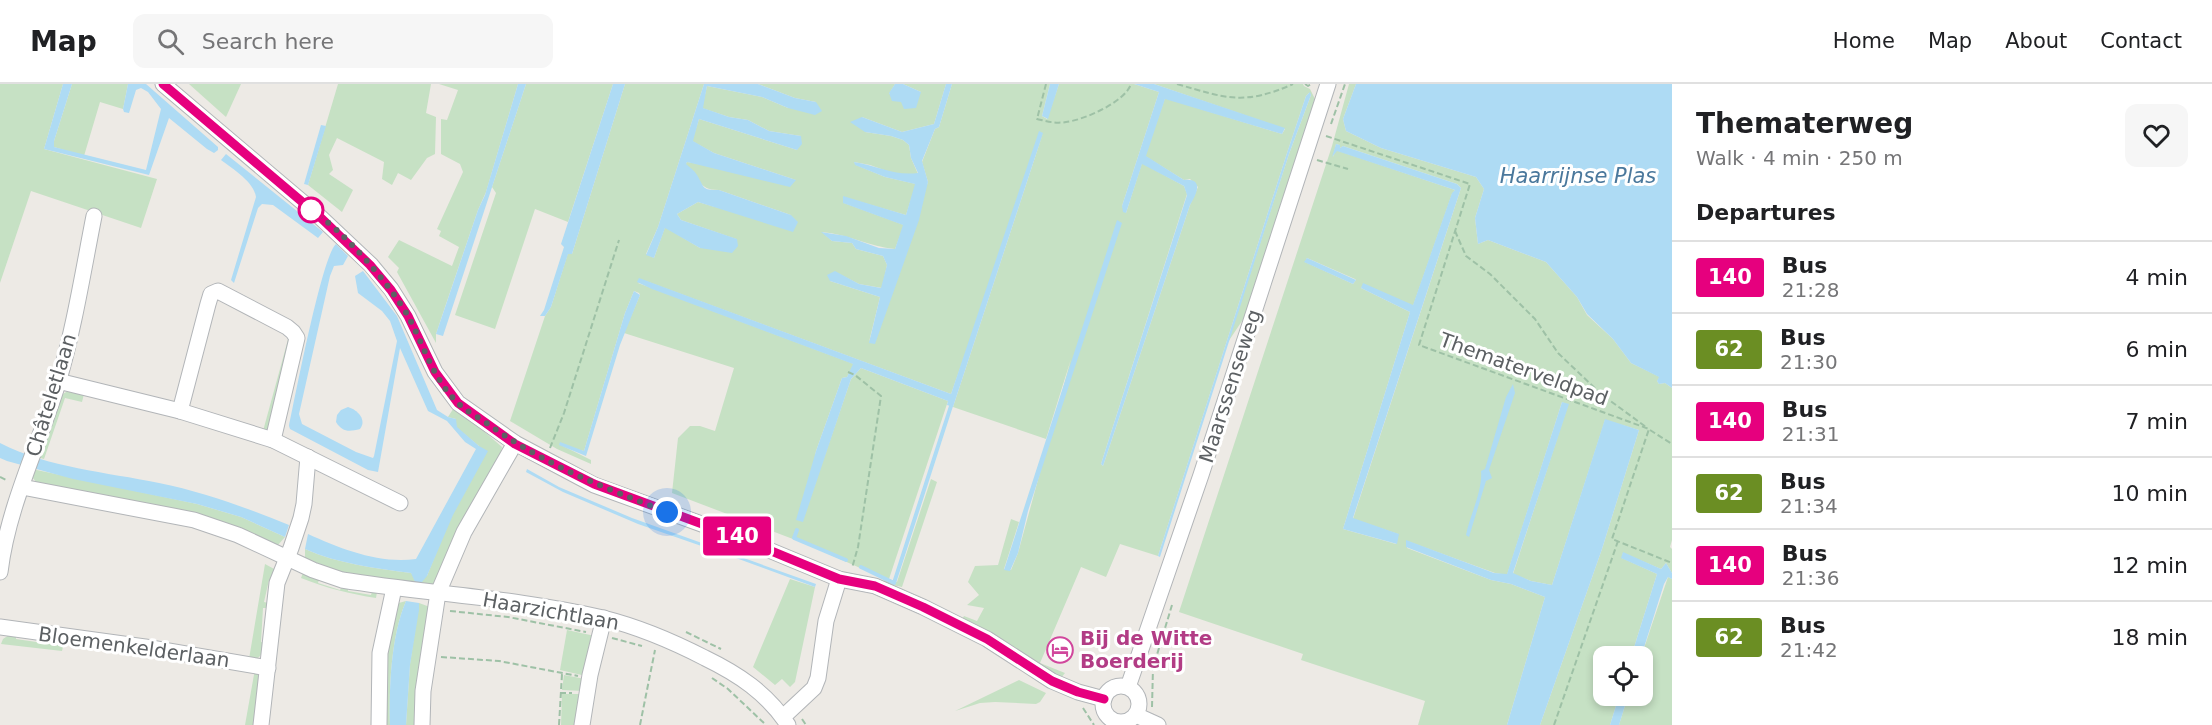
<!DOCTYPE html>
<meta charset="utf-8">
<style>
body{margin:0;font-family:"DejaVu Sans",sans-serif;background:#f6f6f6;color:#202124;height:100vh;display:flex;flex-direction:column;font-size:22px;white-space:nowrap}
*{box-sizing:border-box;margin:0}
p{font-size:20px;color:#757577}
.icon{flex:none;width:33px;height:33px;fill:none;stroke:currentColor;stroke-width:2;stroke-linecap:round;stroke-linejoin:round}
.map{position:relative;flex:1;overflow:hidden}
.panel{display:flex;flex-direction:column;background:#fff;width:540px}
.panel>*{flex:none}
.badge{padding:0 12px;border-radius:4px;font-size:21px;line-height:39px}
.controls{position:absolute;left:1593px;top:562px;display:grid;gap:12px}
.controls a{display:grid;place-items:center;width:60px;height:60px;border-radius:12px;background:#fff;box-shadow:0 3px 9px #0003;font-size:30px}
.you{position:absolute;width:30px;height:30px;margin:-15px;border:4px solid #fff;border-radius:50%;background:#1a73e8;box-shadow:0 0 0 9px #1a73e833}
.map>.badge{position:absolute;translate:-50% -50%;box-shadow:0 0 0 3px #fff}
h2{padding:0 24px;font-size:22px;line-height:54px}
.round{display:grid;place-items:center;flex:none;width:63px;height:63px;border-radius:12px;background:#f6f6f6}
.overview{display:flex;align-items:center;justify-content:space-between;height:102px;padding:0 24px}
h1{font-size:28px;font-weight:800;line-height:45px}
ul{padding:0;list-style:none}
li{display:flex;align-items:center;gap:18px;height:72px;padding:0 24px;border-top:2px solid #e0e0e0}
li div{flex:1}
li b{display:block;font-size:22px}
li em{font-style:normal}
li .badge{min-width:66px;font-weight:700;text-align:center}
header{display:flex;align-items:center;gap:36px;box-sizing:border-box;height:84px;padding:0 30px;background:#fff;border-bottom:2px solid #e0e0e0}
header strong{font-size:28px}
nav{display:flex;gap:33px;margin-inline-start:auto;font-size:21px}
.search{width:420px;height:54px;background:#f6f6f6;display:flex;align-items:center;gap:15px;box-sizing:border-box;padding:0 21px;border-radius:12px;color:#757577;font-size:22px}
main{display:flex;flex:1;min-height:0}
.map>svg:first-child{display:block}
.green{fill:#c6e1c4;fill-rule:evenodd}
.water{fill:#aedbf4}
.lines{fill:none;stroke-linecap:round;stroke-linejoin:round}
.stream{stroke:#aedbf4;stroke-width:4}
.minor-casing{stroke:#b2b5b8;stroke-width:17}
.path{stroke:#9ec1a6;stroke-width:2;stroke-dasharray:6 3;stroke-linecap:butt}
.minor{stroke:#fff;stroke-width:15}
.line-casing{stroke:#fff;stroke-width:14}
.line{stroke:#e6007e;stroke-width:9}
.walk{stroke:#5c6063;stroke-width:6;stroke-dasharray:0 10.8}
.stop-dot{fill:#fff;stroke:#e6007e;stroke-width:3}
.labels{text-anchor:middle;dominant-baseline:central;stroke-width:6;stroke-linejoin:round;paint-order:stroke}
.street-label{font-size:20px;fill:#5c6063;stroke:#fff}
.hotel-label{font-size:20px;font-weight:bold;fill:#b23c85;stroke:#fff;text-anchor:start}
.water-label{font-size:21px;font-style:italic;fill:#4a789c;stroke:#fff}
</style>
<header>
<strong>Map</strong>
<div class="search"><svg class="icon" aria-label="search" viewBox="0 0 24 24"><circle cx="10" cy="10" r="6"/><path d="M15 15l6 6"/></svg>Search here</div>
<nav><a>Home</a><a>Map</a><a>About</a><a>Contact</a></nav>
</header>
<main>
<div class="map">
<svg width="1672" height="641" viewBox="0 0 1672 641">
<rect width="100%" height="100%" fill="#edeae5"/>
<g class="green">
<path d="M 0,0 L 63,0 L 44,65 L 157,95 L 141,144 L 31,107 L 0,199 Z"/>
<path d="M 72,0 L 128,0 L 123,25 L 100,18 L 84,72 L 54,63 L 54,57 Z"/>
<path d="M 189,0 L 241,0 L 226,33 Z"/>
<path d="M 338,0 L 431,0 L 426,29 L 436,33 L 435,70 L 427,74 L 411,96 L 398,89 L 392,101 L 382,95 L 384,78 L 337,54 L 329,71 L 333,86 L 329,90 L 353,106 L 342,128 L 308,101 Z"/>
<path d="M 439,0 L 518,0 L 486,108 L 478,126 L 445,223 L 436,250 L 436,259 L 397,188 L 399,184 L 388,173 L 399,156 L 452,182 L 459,163 L 439,152 L 441,147 L 437,145 L 463,88 L 460,80 L 441,70 L 441,35 L 447,36 L 458,6 Z"/>
<path d="M 526,0 L 613,0 L 568,138 L 535,125 L 495,245 L 455,231 L 496,109 L 492,103 Z"/>
<path d="M 625,0 L 704,0 L 658,143 L 646,170 L 654,174 L 665,143 L 700,164 L 736,155 L 681,136 L 677,130 L 698,118 L 715,123 L 791,131 L 719,106 C 696,106 702,93 685,81 L 687,78 L 796,96 L 714,69 L 692,57 L 699,35 L 797,66 L 801,52 L 769,47 L 748,36 L 729,33 L 702,24 L 707,2 L 762,13 L 788,24 L 816,18 L 795,14 L 758,0 L 895,0 L 889,10 L 921,8 L 903,0 L 946,0 L 934,40 L 902,48 L 862,33 L 865,48 L 891,52 L 903,56 L 909,61 L 911,74 L 918,90 L 895,90 L 870,81 L 854,78 L 856,81 L 885,93 L 916,100 L 906,131 L 843,113 L 844,119 L 904,141 L 895,165 C 870,163 848,150 822,148 L 832,157 L 852,159 L 856,165 L 883,172 L 887,181 L 882,204 L 859,200 L 835,188 L 830,197 L 880,213 L 869,258 L 928,98 L 922,78 L 935,45 L 939,43 L 952,0 L 1050,0 L 1042,32 L 1047,35 L 1059,0 L 1134,0 L 1159,8 L 1122,122 L 1126,129 L 1142,79 L 1184,102 L 1187,110 L 1101,380 L 1103,382 L 1190,121 L 1198,103 L 1190,95 L 1184,96 L 1145,72 L 1165,14 L 1282,50 L 1285,45 L 1154,0 L 1303,0 L 1304,2 L 1310,5 L 1315,15 L 1246,231 L 1228,258 L 1289,70 L 1311,11 L 1309,9 L 1306,12 L 1287,69 L 1158,472 L 1120,460 L 1106,493 L 1081,483 L 1040,579 L 1065,589 L 1060,595 L 962,535 L 964,532 L 977,537 L 984,524 L 967,521 L 979,511 L 968,498 L 975,482 L 998,481 L 1011,435 L 1019,438 L 1004,485 L 1011,486 L 1018,469 L 1071,275 L 1046,355 L 953,323 L 1043,49 L 951,310 L 643,196 L 638,199 L 854,280 L 847,293 L 842,294 L 816,367 L 802,438 L 851,295 L 861,284 L 948,317 L 889,495 L 897,498 L 931,395 L 937,398 L 902,503 L 883,499 L 885,495 L 806,460 L 672,409 L 678,354 L 690,342 L 700,342 L 715,347 L 734,284 L 624,249 L 640,211 L 639,209 L 634,207 L 625,229 L 584,367 L 559,360 L 591,376 L 591,380 L 557,365 L 510,337 L 545,232 L 551,223 L 568,169 L 572,170 Z"/>
<path d="M 1349,0 L 1356,0 L 1343,35 L 1346,47 L 1381,64 L 1476,93 L 1484,105 L 1475,134 L 1478,160 L 1488,156 L 1546,178 L 1577,213 L 1587,231 L 1613,255 L 1631,279 L 1660,293 L 1657,297 L 1659,300 L 1665,299 L 1672,304 L 1672,456 L 1670,463 L 1672,465 L 1672,489 L 1666,479 L 1661,485 L 1623,469 L 1622,474 L 1657,490 L 1631,573 L 1604,573 L 1604,612 L 1619,612 L 1610,641 L 1540,641 L 1602,465 L 1639,346 L 1605,336 L 1552,501 L 1531,497 L 1513,490 L 1568,321 L 1562,318 L 1507,491 L 1495,489 L 1407,457 L 1407,464 L 1491,496 L 1511,500 L 1545,513 L 1507,641 L 1418,641 L 1425,617 L 1301,576 L 1303,570 L 1179,528 L 1332,62 ZM 1336,60 L 1339,61 L 1340,64 L 1343,62 L 1457,100 L 1461,104 L 1353,435 L 1398,450 L 1396,460 L 1343,445 L 1410,228 L 1361,204 L 1364,200 L 1413,222 L 1452,110 L 1455,106 L 1336,66 L 1333,73 ZM 1307,174 L 1355,195 L 1356,196 L 1353,200 L 1305,178 Z"/>
<path d="M 289,252 L 291,254 L 270,346 L 263,347 Z"/>
<path d="M 68,307 L 84,310 L 82,318 L 65,314 L 44,375 L 37,373 L 61,311 Z"/>
<path d="M 455,322 L 502,363 L 500,374 L 436,501 L 425,501 L 340,489 L 305,477 L 305,465 C 339,480 374,484 411,489 L 414,492 L 427,492 L 479,362 L 456,343 L 456,335 L 448,333 Z"/>
<path d="M 32,385 L 197,420 L 241,433 L 285,453 L 278,461 L 233,443 L 37,399 L 32,393 Z"/>
<path d="M 265,480 L 276,486 L 273,497 L 269,496 L 264,518 L 268,519 L 267,524 L 263,524 L 261,558 L 265,559 C 262,569 261,577 249,575 Z"/>
<path d="M 303,489 L 319,496 L 318,499 L 340,506 L 342,502 L 348,504 L 348,507 L 371,511 L 372,508 L 377,508 L 376,514 C 350,510 326,504 301,494 Z"/>
<path d="M 1668,493 L 1672,495 L 1672,641 L 1619,641 L 1628,612 L 1642,612 L 1642,573 L 1641,573 Z"/>
<path d="M 790,495 L 815,503 L 795,598 L 790,603 L 782,595 L 775,601 L 753,583 Z"/>
<path d="M 406,517 C 391,552 389,603 390,641 L 382,641 L 384,573 L 395,520 Z"/>
<path d="M 419,519 L 430,523 L 420,575 L 418,641 L 406,641 L 410,580 Z"/>
<path d="M 567,546 L 595,552 L 586,592 L 560,586 Z"/>
<path d="M 9,551 L 16,551 L 16,555 L 50,560 L 51,556 L 64,558 L 62,567 L 1,560 L 3,555 Z"/>
<path d="M 255,585 L 262,590 L 255,641 L 245,641 Z"/>
<path d="M 564,591 L 585,595 L 583,607 L 562,606 Z"/>
<path d="M 1019,596 L 1046,609 L 1040,618 L 1036,620 L 995,618 L 980,619 L 955,627 Z"/>
<path d="M 562,610 L 582,610 L 579,641 L 561,641 Z"/>
</g>
<g class="water">
<path d="M 63,0 L 72,0 L 54,57 L 54,63 L 146,86 L 161,25 L 148,8 L 141,4 L 136,6 L 129,29 L 124,28 L 123,25 L 128,0 L 146,0 L 218,63 L 218,66 L 214,69 L 207,65 L 169,34 L 149,91 L 44,65 Z"/>
<path d="M 518,0 L 526,0 L 443,252 L 436,250 L 478,126 L 485,111 Z"/>
<path d="M 613,0 L 625,0 L 572,170 L 568,170 L 551,223 L 545,232 L 540,232 L 544,226 L 564,163 L 561,160 Z"/>
<path d="M 704,0 L 758,0 L 795,14 L 816,18 L 822,27 L 815,31 L 788,24 L 762,13 L 707,2 L 703,24 L 729,33 L 748,36 L 769,47 L 801,52 L 802,60 L 797,66 L 699,35 L 693,57 L 714,69 L 796,96 L 790,103 L 687,78 L 686,80 C 689,83 694,86 697,91 C 705,104 701,106 719,106 L 791,131 L 798,138 L 793,148 L 698,118 L 677,130 L 681,136 L 737,155 L 738,162 L 732,169 L 700,164 L 665,144 L 654,174 L 646,171 L 658,143 Z"/>
<path d="M 895,0 L 903,0 L 921,8 L 916,24 L 904,25 L 901,18 L 892,17 L 889,9 Z"/>
<path d="M 946,0 L 952,0 L 939,43 L 935,45 L 922,77 L 928,98 L 919,136 L 875,260 L 869,259 L 880,213 L 830,197 L 827,191 L 835,187 L 859,200 L 881,204 L 887,181 L 883,172 L 856,165 L 852,159 L 832,157 L 821,148 L 846,152 L 879,164 L 895,165 L 903,141 L 843,119 L 843,112 L 906,131 L 915,100 L 885,93 L 855,81 L 854,78 C 879,82 893,92 918,89 L 911,74 L 909,61 L 903,56 L 891,52 L 865,48 L 850,38 L 862,33 L 902,48 L 934,40 Z"/>
<path d="M 1050,0 L 1059,0 L 1048,35 L 1042,32 Z"/>
<path d="M 1134,0 L 1154,0 L 1285,44 L 1282,50 L 1165,15 L 1146,72 L 1184,96 C 1205,94 1196,111 1190,121 L 1103,382 L 1101,380 L 1187,111 L 1184,102 L 1142,80 L 1126,129 L 1123,128 L 1122,122 L 1159,8 Z"/>
<path d="M 1356,0 L 1672,0 L 1672,304 L 1665,299 L 1659,300 L 1657,297 L 1659,293 L 1631,279 L 1613,255 L 1587,230 L 1577,213 L 1546,178 L 1488,156 L 1478,160 L 1475,134 L 1484,105 L 1476,93 L 1381,64 L 1346,47 L 1343,35 Z"/>
<path d="M 1310,8 L 1311,11 L 1289,70 L 1160,473 L 1158,472 L 1287,69 L 1306,12 Z"/>
<path d="M 321,41 L 326,42 L 308,101 L 304,100 Z"/>
<path d="M 1039,47 L 1043,49 L 953,323 L 947,321 L 948,317 L 861,284 L 851,295 L 803,438 L 796,436 L 816,367 L 842,294 L 847,293 L 853,280 L 652,205 L 637,198 L 639,194 L 951,310 Z"/>
<path d="M 1336,60 L 1340,61 L 1340,64 L 1343,62 L 1457,100 L 1461,104 L 1353,434 L 1399,450 L 1397,460 L 1343,445 L 1410,228 L 1361,204 L 1363,199 L 1413,221 L 1452,109 L 1455,106 L 1337,67 L 1332,73 Z"/>
<path d="M 226,70 L 323,148 L 318,154 L 273,121 L 262,120 L 258,124 L 234,199 L 231,196 L 256,113 C 254,98 233,85 221,76 Z"/>
<path d="M 1117,136 L 1122,139 L 1028,427 L 1018,469 L 1010,487 L 1004,486 Z"/>
<path d="M 336,160 L 348,172 L 343,181 L 334,182 L 330,192 L 299,330 L 302,340 L 356,368 L 373,374 L 374,372 L 397,257 L 390,237 L 382,227 L 358,209 L 355,192 L 363,187 L 397,232 L 437,326 L 448,333 L 456,335 L 457,343 L 479,362 L 488,367 L 453,431 L 427,492 L 422,498 L 415,498 L 411,489 C 374,484 339,480 305,465 L 308,450 C 341,465 379,480 416,475 L 476,365 L 465,358 L 447,337 L 428,327 L 400,264 L 378,388 L 368,386 L 290,345 L 289,342 C 295,314 322,172 336,160 Z"/>
<path d="M 1307,174 L 1356,196 L 1353,200 L 1304,178 Z"/>
<path d="M 634,207 L 640,211 L 620,261 L 586,372 L 559,361 L 560,358 L 584,367 L 625,229 Z"/>
<path d="M 1513,300 L 1515,309 L 1489,386 L 1492,394 L 1486,397 L 1469,453 L 1466,451 C 1470,431 1483,406 1481,387 L 1485,385 L 1506,313 Z"/>
<path d="M 1562,318 L 1569,320 L 1513,489 L 1531,497 L 1552,501 L 1605,335 L 1639,346 L 1602,465 L 1540,641 L 1507,641 L 1545,513 L 1511,500 L 1491,496 L 1406,463 L 1406,456 L 1494,489 L 1507,490 Z"/>
<path d="M 348,323 C 358,326 367,336 360,345 C 349,348 342,348 336,338 L 337,331 L 341,326 Z"/>
<path d="M 0,359 C 49,384 106,388 159,399 C 204,408 247,424 289,441 L 285,453 L 241,433 L 197,420 L 73,395 L 7,377 L 0,374 Z"/>
<path d="M 527,385 L 559,403 L 632,434 L 816,500 L 815,503 L 736,474 L 638,440 L 563,408 L 526,388 Z"/>
<path d="M 1623,468 L 1661,485 L 1666,479 L 1672,489 L 1672,495 L 1668,493 L 1664,500 L 1641,573 L 1631,573 L 1657,490 L 1621,474 Z"/>
<path d="M 406,517 L 419,519 L 419,526 L 410,581 L 406,641 L 390,641 C 389,603 391,552 406,517 Z"/>
<path d="M 1619,612 L 1628,612 L 1619,641 L 1610,641 Z"/>
</g>
<g class="lines">
<g class="stream">
<path d="M 797,446 L 794,454 L 846,476"/>
<path d="M 861,483 L 894,499 L 951,322"/>
</g>
<g class="minor-casing">
<g id="minor">
<path d="M 163,0 L 320,133 L 371,181 L 391,205 L 408,232 L 435,288 L 458,319 L 515,359 L 594,401 L 740,454 L 839,495 L 875,502 L 923,523 L 987,555 L 1052,597 L 1078,608 L 1104,615"/>
<path d="M 58,297 L 180,327 L 273,356 L 400,419"/>
<path d="M 180,327 L 208,220 L 211,210 L 218,207 L 287,243 L 293,248 L 297,254 L 273,356"/>
<path d="M 22,403 L 194,436 L 238,451 L 313,486 L 342,496 C 429,510 518,514 603,534 C 639,543 672,557 705,574 C 738,590 767,609 788,641"/>
<path d="M 0,488 C 8,422 39,361 58,299 C 74,245 83,188 94,132"/>
<path d="M 0,543 L 145,563 L 268,584"/>
<circle cx="1121" cy="620" r="18"/>
<path d="M 1128,603 L 1201,391 L 1328,0"/>
<path d="M 1136,631 L 1158,641"/>
<path d="M 783,633 L 814,604 L 818,594 L 826,537 L 839,495"/>
<path d="M 261,641 L 277,499 L 291,464 L 301,434 L 304,420 L 308,373"/>
<path d="M 379,641 L 380,569 L 394,504"/>
<path d="M 422,641 L 423,607 L 438,509 L 464,448 L 515,359"/>
<path d="M 582,641 L 590,591 L 604,534"/>
</g>
</g>
<g class="path">
<path d="M 1046,0 L 1037,35 C 1046,37 1055,40 1066,38 C 1084,36 1125,18 1131,0"/>
<path d="M 1177,0 C 1225,14 1244,22 1293,0"/>
<path d="M 1305,0 L 1308,2 L 1311,0"/>
<path d="M 1331,40 L 1345,0"/>
<path d="M 1326,52 L 1470,100 L 1419,261 L 1649,345 L 1612,455 L 1672,479"/>
<path d="M 1317,76 L 1348,85"/>
<path d="M 1455,147 L 1466,172 L 1490,190 L 1535,235 L 1558,269 L 1601,310 L 1646,343"/>
<path d="M 848,288 L 855,291 L 881,312 L 858,463 L 852,484"/>
<path d="M 1650,346 L 1672,360"/>
<path d="M 550,364 L 564,329 L 619,156"/>
<path d="M 0,393 L 8,397"/>
<path d="M 450,527 L 508,533 L 586,548"/>
<path d="M 686,548 L 721,565"/>
<path d="M 612,554 L 642,562"/>
<path d="M 441,573 L 499,577 L 578,592"/>
<path d="M 712,594 L 728,605 L 766,641"/>
<path d="M 560,609 L 572,609"/>
<path d="M 1152,623 L 1153,584 L 1172,521"/>
<path d="M 1083,624 L 1094,641"/>
<path d="M 802,635 L 806,641"/>
<path d="M 559,641 L 562,590"/>
<path d="M 640,641 L 655,566"/>
<path d="M 1554,641 L 1618,457"/>
</g>
<use href="#minor" class="minor"/>
</g>
<g class="lines">
<g class="line-casing">
<path id="line" d="M 163,0 L 320,133 L 370,181 L 391,206 L 408,232 L 435,288 L 458,319 L 515,360 L 594,400 L 740,454 L 839,495 L 875,502 L 923,523 L 987,555 L 1052,597 L 1078,608 L 1104,615"/>
</g>
<use href="#line" class="line"/>
<path class="walk" d="M 311,126 C 342,145 389,199 408,232 C 424,261 433,296 458,319 C 466,327 478,333 488,340 C 545,381 602,403 667,428"/>
</g>
<defs>
<g id="hotel-ring" transform="scale(1.35)"><circle r="9.5" fill="#fff" stroke="#d1479c" stroke-width="1.5"/><path d="M-6-4.5h1.5V1H6V5H4.5V3h-9V5H-6ZM-4 0a1.8 1.8 0 1 1 3.6 0ZM.5 0V-2.5h3Q6-2.5 6 0Z" fill="#d1479c"/></g>
</defs>
<g fill-rule="evenodd">
<use href="#hotel-ring" x="1060" y="566"/>
</g>
<circle class="stop-dot" cx="311" cy="126" r="12"/>
<g class="labels">
<g class="street-label">
<text transform="translate(1524 285) rotate(20)">Thematerveldpad</text>
<text transform="translate(1230 302) rotate(-72)">Maarssenseweg</text>
<text transform="translate(51 311) rotate(-73)">Châteletlaan</text>
<text transform="translate(551 527) rotate(10)">Haarzichtlaan</text>
<text transform="translate(134 563) rotate(8)">Bloemenkelderlaan</text>
</g>
<g class="hotel-label">
<text x="1080" y="554">Bij de Witte<tspan x="1080" dy="23">Boerderij</tspan></text>
</g>
<g class="water-label">
<text x="1578" y="92">Haarrijnse Plas</text>
</g>
</g>
</svg>
<div class="controls">
<a><svg class="icon" aria-label="locate" viewBox="0 0 24 24"><circle cx="12" cy="12" r="6"/><path d="M12 2v4M12 18v4M2 12h4M18 12h4"/></svg></a>
</div>
<div class="you" style="left:667px;top:428px"></div>
<b class="badge" style="left:737px;top:452px;background:#e6007e;color:#fff">140</b>
</div>
<section class="panel">
<div class="overview"><div><h1>Thematerweg</h1><p>Walk · 4 min · 250 m</p></div><a class="round"><svg class="icon" aria-label="heart" viewBox="0 0 24 24"><path d="M12 20l-8-8c-3-5 5-10 8-4 3-6 11-1 8 4z"/></svg></a></div>
<h2>Departures</h2>
<ul>
<li><span class="badge" style="background:#e6007e;color:#fff">140</span><div><b>Bus</b><p>21:28</p></div><em>4 min</em></li>
<li><span class="badge" style="background:#6b8e23;color:#fff">62</span><div><b>Bus</b><p>21:30</p></div><em>6 min</em></li>
<li><span class="badge" style="background:#e6007e;color:#fff">140</span><div><b>Bus</b><p>21:31</p></div><em>7 min</em></li>
<li><span class="badge" style="background:#6b8e23;color:#fff">62</span><div><b>Bus</b><p>21:34</p></div><em>10 min</em></li>
<li><span class="badge" style="background:#e6007e;color:#fff">140</span><div><b>Bus</b><p>21:36</p></div><em>12 min</em></li>
<li><span class="badge" style="background:#6b8e23;color:#fff">62</span><div><b>Bus</b><p>21:42</p></div><em>18 min</em></li>
</ul>
</section>
</main>
